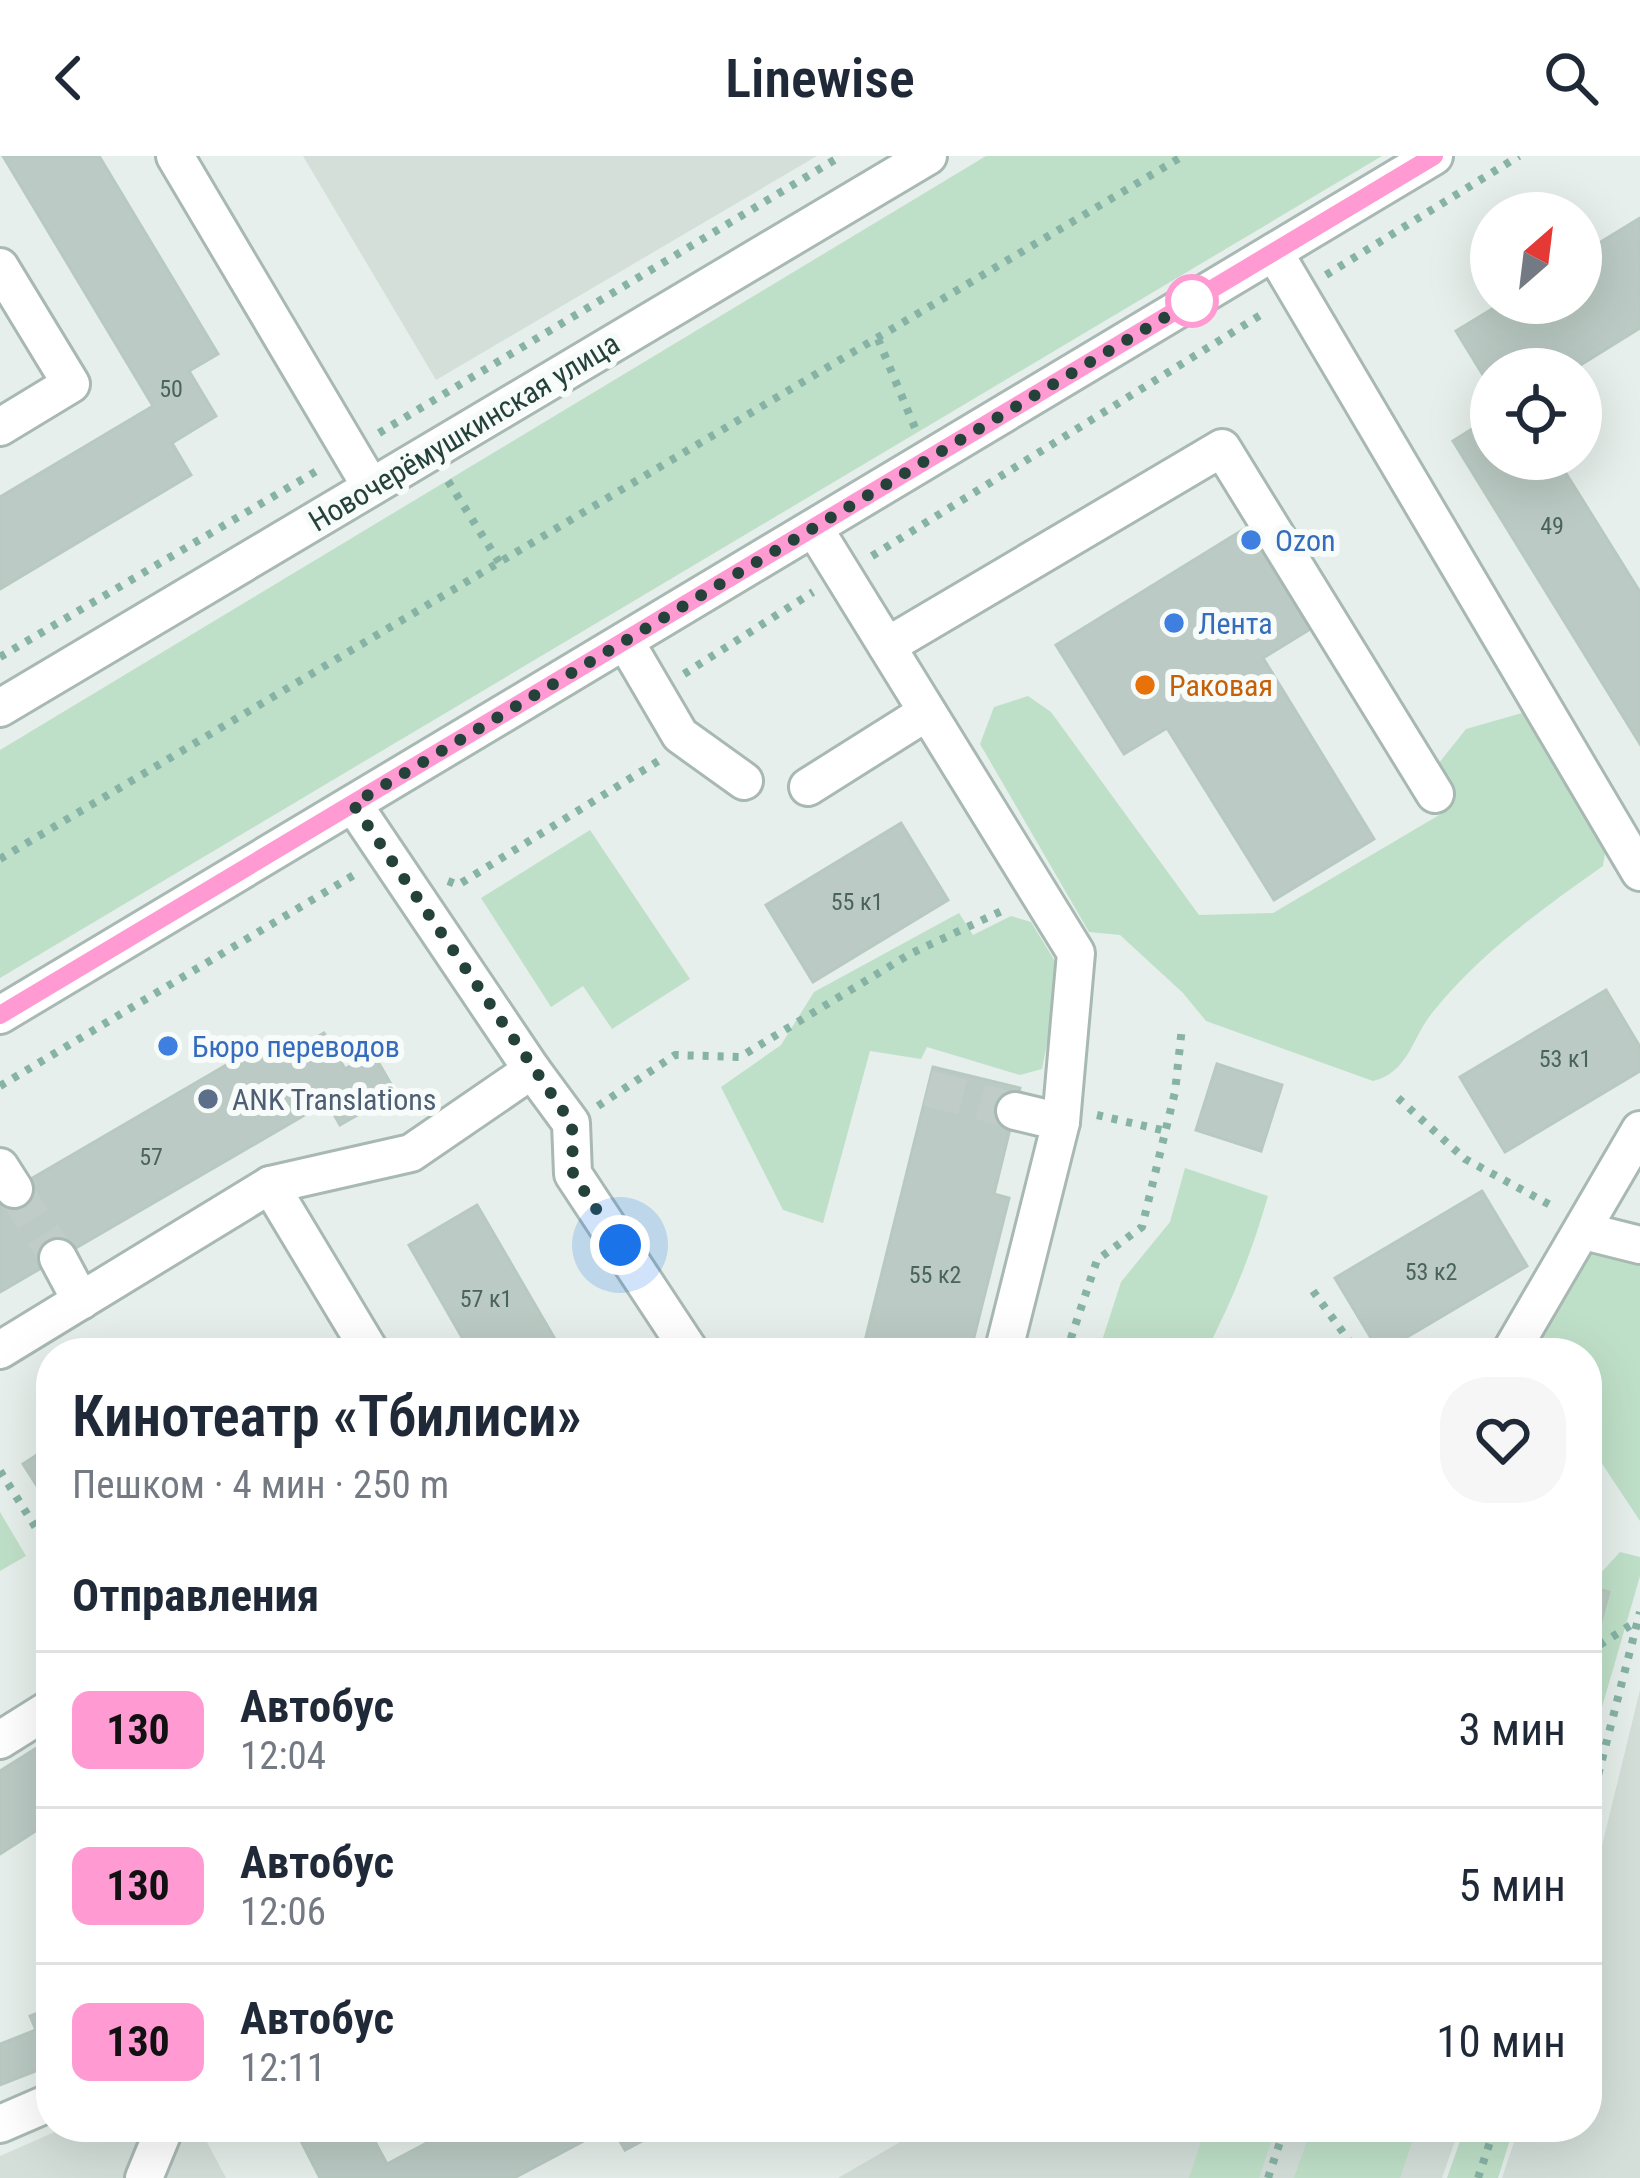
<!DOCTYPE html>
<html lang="ru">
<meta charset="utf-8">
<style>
body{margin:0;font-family:"Roboto Condensed",sans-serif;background:#f6f6f7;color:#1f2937;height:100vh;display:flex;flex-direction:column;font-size:45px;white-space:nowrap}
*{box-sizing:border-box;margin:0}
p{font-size:39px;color:#747a83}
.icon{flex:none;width:66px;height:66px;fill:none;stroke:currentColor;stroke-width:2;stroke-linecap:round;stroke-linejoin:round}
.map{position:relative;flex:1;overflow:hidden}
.drawer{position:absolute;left:36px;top:1182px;width:1566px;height:804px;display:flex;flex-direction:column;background:#fff;border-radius:48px;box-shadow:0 12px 48px #0002}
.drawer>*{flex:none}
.badge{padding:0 24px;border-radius:18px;font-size:42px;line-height:78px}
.needle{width:78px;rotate:28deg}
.tools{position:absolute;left:1470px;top:36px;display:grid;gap:24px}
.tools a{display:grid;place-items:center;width:132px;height:132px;border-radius:50%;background:#fff;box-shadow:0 12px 48px #0002;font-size:60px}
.you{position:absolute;width:60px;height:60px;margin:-30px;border:9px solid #fff;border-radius:50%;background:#1a73e8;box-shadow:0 0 0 18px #1a73e833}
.map>.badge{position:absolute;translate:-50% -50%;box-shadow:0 0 0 6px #fff}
h2{padding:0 36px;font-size:45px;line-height:108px}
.round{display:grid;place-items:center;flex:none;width:126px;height:126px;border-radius:48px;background:#f6f6f7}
.overview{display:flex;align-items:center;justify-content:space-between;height:204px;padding:0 36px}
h1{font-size:57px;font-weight:600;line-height:90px}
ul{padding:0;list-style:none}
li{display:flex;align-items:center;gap:36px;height:156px;padding:0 36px;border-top:3px solid #e0e1e3}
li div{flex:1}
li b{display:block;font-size:45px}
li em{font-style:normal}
li .badge{min-width:132px;font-weight:700;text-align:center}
header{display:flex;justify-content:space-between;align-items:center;height:156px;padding:0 36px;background:#fff;font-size:54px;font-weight:600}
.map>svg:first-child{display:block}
.built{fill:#d4dfda}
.green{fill:#bfe0c8}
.building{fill:#bbcac4;stroke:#b8c9c2;stroke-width:3}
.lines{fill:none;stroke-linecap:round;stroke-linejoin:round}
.minor-tunnel{stroke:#bfccc8;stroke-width:36;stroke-dasharray:36 18;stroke-linecap:butt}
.minor-casing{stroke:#a8b8b2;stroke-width:42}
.path{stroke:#86b3a5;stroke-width:8;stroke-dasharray:6 9;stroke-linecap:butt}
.minor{stroke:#fff;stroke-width:36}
.line-casing{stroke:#fff;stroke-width:27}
.line{stroke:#ff9ad2;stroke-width:18}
.walk{stroke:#24423a;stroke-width:12;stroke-dasharray:0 21.6}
.stop-dot{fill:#fff;stroke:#ff9ad2;stroke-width:6}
.shop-dot{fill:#3f7fe0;stroke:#f7fbf9;stroke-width:4.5}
.food-dot{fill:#e8710a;stroke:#f7fbf9;stroke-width:4.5}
.service-dot{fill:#5c6f8a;stroke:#f7fbf9;stroke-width:4.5}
.labels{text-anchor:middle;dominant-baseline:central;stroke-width:12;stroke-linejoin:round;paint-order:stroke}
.number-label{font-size:24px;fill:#4a645c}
.street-label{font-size:30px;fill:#24423a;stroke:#f7fbf9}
.shop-label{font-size:30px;fill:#366cbe;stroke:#f7fbf9;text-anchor:start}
.food-label{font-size:30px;fill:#c56008;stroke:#f7fbf9;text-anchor:start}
.service-label{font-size:30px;fill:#4e5e75;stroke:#f7fbf9;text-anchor:start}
</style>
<header><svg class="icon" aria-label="back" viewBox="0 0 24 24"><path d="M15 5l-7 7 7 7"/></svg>Linewise<svg class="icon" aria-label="search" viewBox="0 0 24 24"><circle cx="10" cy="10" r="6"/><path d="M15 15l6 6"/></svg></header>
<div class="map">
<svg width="1640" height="2022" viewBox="0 0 1640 2022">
<rect width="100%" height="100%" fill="#e6efeb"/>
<g class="built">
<path d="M 303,0 L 817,0 L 436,224 Z"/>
<path d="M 1640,1534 L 1640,2022 L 1502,2022 L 1519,1971 L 1587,1971 L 1587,1751 Z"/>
<path d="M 66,1971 L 199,1971 L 226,2022 L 0,2022 L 0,2000 Z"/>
<path d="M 926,1971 L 1460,1971 L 1442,2022 L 838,2022 Z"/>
</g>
<g class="green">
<path d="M 986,0 L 1382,0 L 0,822 L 0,594 Z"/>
<path d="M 1028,540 L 1051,556 L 1199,759 L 1273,757 L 1446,655 L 1435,612 L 1466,573 L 1522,557 L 1537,560 L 1606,691 L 1603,710 C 1541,754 1480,797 1432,857 C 1412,882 1408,917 1373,925 L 1206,865 L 1183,837 L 1120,779 L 1089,776 L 980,588 L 994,551 Z"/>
<path d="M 590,674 L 690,823 L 612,873 L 583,830 L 551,851 L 481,742 Z"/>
<path d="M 959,757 L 973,779 L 1011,760 L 1031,766 L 1061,815 L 1042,913 L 1020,919 L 927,891 L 921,903 L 870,895 L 823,1067 L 783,1054 L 721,931 L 781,889 L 814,836 Z"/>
<path d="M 1185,1012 L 1268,1040 C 1252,1096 1232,1146 1205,1197 L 1098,1197 L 1121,1126 L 1170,1066 Z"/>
<path d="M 1591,1086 L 1640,1097 L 1640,1365 L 1587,1285 L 1587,1197 L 1529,1197 Z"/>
<path d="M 0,1356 L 26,1400 L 0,1415 Z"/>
<path d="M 1620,1396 L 1640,1401 L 1640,1420 L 1587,1603 L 1587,1432 Z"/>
<path d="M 1206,1971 L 1276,1971 L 1259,2022 L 1189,2022 Z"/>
<path d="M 1312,1971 L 1417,1971 L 1400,2022 L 1294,2022 Z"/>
<path d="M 1465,1971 L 1514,1971 L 1498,2022 L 1447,2022 Z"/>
</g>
<g class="building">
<path d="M 3,0 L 99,0 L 218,198 L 189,215 L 216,260 L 172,287 L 191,319 L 0,433 L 0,341 L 153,250 Z"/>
<path d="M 1640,62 L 1640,172 L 1574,213 L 1491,213 L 1491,232 L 1456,175 L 1502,147 L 1581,147 L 1581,98 Z"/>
<path d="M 1491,261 L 1491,303 L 1557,303 L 1640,436 L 1640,588 L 1453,285 Z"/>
<path d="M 1257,365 L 1320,467 L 1263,502 L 1374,683 L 1274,744 L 1167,572 L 1124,598 L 1056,489 Z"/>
<path d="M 901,667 L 948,744 L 813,826 L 766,749 Z"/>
<path d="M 1606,834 L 1640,891 L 1640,915 L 1505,996 L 1460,921 Z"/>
<path d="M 324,877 L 345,913 L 373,897 L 396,937 L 340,969 L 327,946 L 0,1136 L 0,1041 L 271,883 L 282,901 Z"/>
<path d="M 1217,908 L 1282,929 L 1261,995 L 1196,974 Z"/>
<path d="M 933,911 L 1020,932 L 994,1038 L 1009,1042 L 970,1197 L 862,1197 Z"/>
<path d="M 1482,1035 L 1527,1110 L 1380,1197 L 1335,1122 Z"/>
<path d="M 477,1049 L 563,1197 L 471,1197 L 409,1089 Z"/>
<path d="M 51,1290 L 51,1352 L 23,1308 Z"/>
<path d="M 1587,1430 L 1609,1436 L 1599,1473 L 1587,1469 Z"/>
<path d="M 51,1583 L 51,1665 L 0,1698 L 0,1615 Z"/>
<path d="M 51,1852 L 51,1909 L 0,1929 L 0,1888 L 36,1874 L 30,1860 Z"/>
<path d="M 332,1971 L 367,1971 L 387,2008 L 457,1971 L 610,1971 L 514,2022 L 320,2022 L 302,1987 Z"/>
<path d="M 612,1971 L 669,1971 L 625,1994 Z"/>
</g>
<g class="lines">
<g class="minor-tunnel">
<path d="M 928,932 L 1015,955"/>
<path d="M 14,1033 L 58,1102"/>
</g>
<g class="minor-casing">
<g id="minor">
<path d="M 175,0 L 371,331"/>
<path d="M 1274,96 L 1640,716"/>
<path d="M 0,111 L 71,228 L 0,271"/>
<path d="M 814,372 L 1076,797 L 1061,966"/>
<path d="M 625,485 L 680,579 L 744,625"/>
<path d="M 887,490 L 1222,292 L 1435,638"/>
<path d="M 0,552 L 928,0"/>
<path d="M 808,631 L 927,556"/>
<path d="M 0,859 L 1434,0"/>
<path d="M 532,914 L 571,967 L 573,1018 L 691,1197"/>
<path d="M 0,1011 L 14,1033"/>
<path d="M 270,1029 L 411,997 L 532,914 L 353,648"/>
<path d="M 1584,1075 L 1640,1089"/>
<path d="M 58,1102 L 81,1145"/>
<path d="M 0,1194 L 270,1029 L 371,1197"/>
<path d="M 1003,1197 L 1061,966 L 1015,955"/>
<path d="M 1510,1197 L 1640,974"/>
<path d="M 0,1584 L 51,1552"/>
<path d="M 0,1968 L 51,1946"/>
<path d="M 144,2022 L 165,1971"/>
</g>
</g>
<g class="path">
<path d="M 1326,119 L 1519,0"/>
<path d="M 878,183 L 915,272"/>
<path d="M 379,277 L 841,0"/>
<path d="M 448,325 L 499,406"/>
<path d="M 872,400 L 1267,155"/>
<path d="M 0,501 L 320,313"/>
<path d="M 684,518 L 813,436"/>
<path d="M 0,703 L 1183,0"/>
<path d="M 448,725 L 458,729 L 660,604"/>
<path d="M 0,930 L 359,716"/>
<path d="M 1398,942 L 1465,1003 L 1554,1051"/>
<path d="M 598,950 L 675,899 L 740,901 L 910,798 L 1008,752"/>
<path d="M 1097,959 L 1166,975"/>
<path d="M 1313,1135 L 1358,1197"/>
<path d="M 1066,1197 L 1097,1104 L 1142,1071 L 1175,936 L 1182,871"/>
<path d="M 0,1315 L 43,1383 L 51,1385"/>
<path d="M 1587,1497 L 1637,1465"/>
<path d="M 1587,1662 L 1640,1456"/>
<path d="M 230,1971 L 238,1977"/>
<path d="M 1268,2022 L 1285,1971"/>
<path d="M 1478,2022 L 1495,1971"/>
</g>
<use href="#minor" class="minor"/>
</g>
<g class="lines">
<g class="line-casing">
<path id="line" d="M 0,859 L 1434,0"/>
</g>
<use href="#line" class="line"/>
<path class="walk" d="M 620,1089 L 573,1018 L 572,968 L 353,648 L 1192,145"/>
</g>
<circle class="stop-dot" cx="1192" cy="145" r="24"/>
<g class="shop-dot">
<circle cx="1251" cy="384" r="12"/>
<circle cx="1174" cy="467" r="12"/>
<circle cx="168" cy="890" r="12"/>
</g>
<circle class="food-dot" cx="1145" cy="529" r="12"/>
<circle class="service-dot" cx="208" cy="943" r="12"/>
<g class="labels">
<g class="number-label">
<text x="171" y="233">50</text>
<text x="1552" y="370">49</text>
<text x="857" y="746">55 к1</text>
<text x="1565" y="903">53 к1</text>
<text x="151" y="1001">57</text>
<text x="1431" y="1116">53 к2</text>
<text x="935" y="1119">55 к2</text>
<text x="486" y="1143">57 к1</text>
</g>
<g class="street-label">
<text transform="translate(464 276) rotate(-31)">Новочерёмушкинская улица</text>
</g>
<g class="shop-label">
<text x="1275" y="384">Ozon</text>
<text x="1198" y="467">Лента</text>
<text x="192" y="890">Бюро переводов</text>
</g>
<g class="food-label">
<text x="1169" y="529">Раковая</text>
</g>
<g class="service-label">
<text x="232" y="943">ANK Translations</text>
</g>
</g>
</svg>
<div class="tools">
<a><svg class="needle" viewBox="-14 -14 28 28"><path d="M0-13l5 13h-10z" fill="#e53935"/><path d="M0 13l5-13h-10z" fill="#747a83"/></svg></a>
<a><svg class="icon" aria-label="locate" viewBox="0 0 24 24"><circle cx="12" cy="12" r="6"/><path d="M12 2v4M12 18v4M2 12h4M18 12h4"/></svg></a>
</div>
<div class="you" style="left:620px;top:1089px"></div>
<section class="drawer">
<div class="overview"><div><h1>Кинотеатр «Тбилиси»</h1><p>Пешком · 4 мин · 250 m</p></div><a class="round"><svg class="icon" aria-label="heart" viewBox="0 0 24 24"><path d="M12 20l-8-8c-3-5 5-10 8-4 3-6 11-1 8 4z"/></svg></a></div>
<h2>Отправления</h2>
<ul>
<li><span class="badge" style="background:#ff9ad2;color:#111">130</span><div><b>Автобус</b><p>12:04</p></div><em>3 мин</em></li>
<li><span class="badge" style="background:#ff9ad2;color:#111">130</span><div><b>Автобус</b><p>12:06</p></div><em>5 мин</em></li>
<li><span class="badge" style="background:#ff9ad2;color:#111">130</span><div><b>Автобус</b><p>12:11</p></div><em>10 мин</em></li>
</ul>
</section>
</div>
